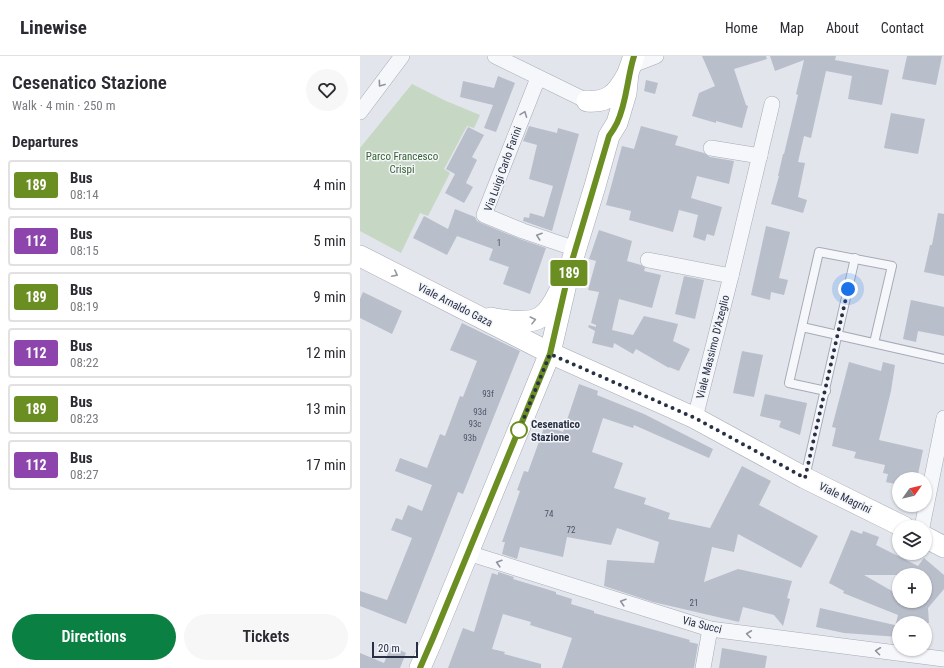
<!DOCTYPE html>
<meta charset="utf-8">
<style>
body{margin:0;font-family:"Roboto Condensed",sans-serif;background:#f7f7f7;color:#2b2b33;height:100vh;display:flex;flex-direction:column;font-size:15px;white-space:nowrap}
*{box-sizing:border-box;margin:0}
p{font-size:13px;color:#7c7c81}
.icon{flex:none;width:22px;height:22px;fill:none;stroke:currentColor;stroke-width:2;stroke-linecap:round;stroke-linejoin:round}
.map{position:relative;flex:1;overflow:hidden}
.sheet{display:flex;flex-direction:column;background:#fff;width:360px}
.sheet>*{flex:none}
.badge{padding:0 8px;border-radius:3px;font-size:14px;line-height:26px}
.needle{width:26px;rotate:56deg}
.buttons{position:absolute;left:532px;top:416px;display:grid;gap:8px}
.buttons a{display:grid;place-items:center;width:40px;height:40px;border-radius:50%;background:#fff;box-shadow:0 1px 3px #0004;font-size:20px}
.scale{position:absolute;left:12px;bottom:10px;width:46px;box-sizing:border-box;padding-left:4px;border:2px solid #283046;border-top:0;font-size:11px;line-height:14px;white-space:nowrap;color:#283046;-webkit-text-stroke:3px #f3f5f9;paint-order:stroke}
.you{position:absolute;width:20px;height:20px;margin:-10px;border:3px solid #fff;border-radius:50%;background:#1a73e8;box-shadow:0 0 0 6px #1a73e833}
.map>.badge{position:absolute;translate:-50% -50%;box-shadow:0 0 0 2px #fff}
h2{padding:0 12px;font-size:15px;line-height:36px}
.round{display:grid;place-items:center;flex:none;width:42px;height:42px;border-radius:21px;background:#f7f7f7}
.headline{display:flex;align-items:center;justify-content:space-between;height:68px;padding:0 12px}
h1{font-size:19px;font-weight:600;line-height:30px}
.primary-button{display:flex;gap:8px;margin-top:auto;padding:8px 12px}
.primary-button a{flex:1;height:46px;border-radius:24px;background:#0b8043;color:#fff;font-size:16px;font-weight:600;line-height:46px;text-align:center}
.primary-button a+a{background:#f7f7f7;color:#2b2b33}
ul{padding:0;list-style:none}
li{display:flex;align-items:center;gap:12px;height:50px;margin:0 8px 6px;padding:0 4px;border:2px solid #e1e1e2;border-radius:4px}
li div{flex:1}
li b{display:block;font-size:15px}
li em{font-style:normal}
li .badge{min-width:44px;font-weight:700;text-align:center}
header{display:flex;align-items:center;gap:24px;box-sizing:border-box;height:56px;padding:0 20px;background:#fff;border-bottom:1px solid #e1e1e2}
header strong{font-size:19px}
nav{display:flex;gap:22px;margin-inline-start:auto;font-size:14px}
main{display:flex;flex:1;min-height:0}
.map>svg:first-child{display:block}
.green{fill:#c6d7c3}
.building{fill:#b9becb;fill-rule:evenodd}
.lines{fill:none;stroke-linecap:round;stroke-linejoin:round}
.lane-casing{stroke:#a6abb7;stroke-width:10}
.street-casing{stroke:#a6abb7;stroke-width:16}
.secondary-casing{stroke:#a6abb7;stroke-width:22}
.lane{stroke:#f6f7fa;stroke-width:8}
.street{stroke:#f6f7fa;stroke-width:15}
.secondary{stroke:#fff;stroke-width:21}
.oneway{stroke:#8f94a0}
.oneway2{stroke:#9498a2}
.line-casing{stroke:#fff;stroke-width:9}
.line{stroke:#6b8e23;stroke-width:6}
.walk{stroke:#283046;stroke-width:4;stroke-dasharray:0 7.2}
.stop-dot{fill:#fff;stroke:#6b8e23;stroke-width:2}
.labels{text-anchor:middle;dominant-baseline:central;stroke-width:3;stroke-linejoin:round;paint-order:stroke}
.number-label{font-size:9px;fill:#4c5467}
.park-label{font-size:11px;fill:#386334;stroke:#f3f5f9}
.street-label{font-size:11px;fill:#283046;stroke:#f3f5f9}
.stop-label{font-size:11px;font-weight:bold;fill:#283046;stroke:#f3f5f9;text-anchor:start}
</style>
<header>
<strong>Linewise</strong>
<nav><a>Home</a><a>Map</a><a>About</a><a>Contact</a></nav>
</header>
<main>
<section class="sheet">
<div class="headline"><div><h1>Cesenatico Stazione</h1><p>Walk · 4 min · 250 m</p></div><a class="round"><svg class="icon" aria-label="heart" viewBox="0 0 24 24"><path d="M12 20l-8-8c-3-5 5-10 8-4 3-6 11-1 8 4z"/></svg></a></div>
<h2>Departures</h2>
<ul>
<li><span class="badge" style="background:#6b8e23;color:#fff">189</span><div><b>Bus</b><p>08:14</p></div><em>4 min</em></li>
<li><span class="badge" style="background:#8e44ad;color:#fff">112</span><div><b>Bus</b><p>08:15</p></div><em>5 min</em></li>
<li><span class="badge" style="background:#6b8e23;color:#fff">189</span><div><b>Bus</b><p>08:19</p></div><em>9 min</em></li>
<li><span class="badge" style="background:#8e44ad;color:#fff">112</span><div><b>Bus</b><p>08:22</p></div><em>12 min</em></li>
<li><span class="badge" style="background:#6b8e23;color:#fff">189</span><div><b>Bus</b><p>08:23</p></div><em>13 min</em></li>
<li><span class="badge" style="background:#8e44ad;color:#fff">112</span><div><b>Bus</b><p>08:27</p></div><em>17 min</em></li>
</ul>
<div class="primary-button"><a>Directions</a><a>Tickets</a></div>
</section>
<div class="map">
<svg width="584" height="612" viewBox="0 0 584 612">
<rect width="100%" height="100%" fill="#e2e5ec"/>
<path class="green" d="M 52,28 L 86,45 L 120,59 L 114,72 L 107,70 L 84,113 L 90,117 L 68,160 L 60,157 L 41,197 L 0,175 L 0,92 Z"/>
<g class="building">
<path d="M 342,0 L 406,0 L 407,3 L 374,13 L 386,49 L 388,50 L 382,72 L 356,65 L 356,67 L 332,60 L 339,37 L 355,30 Z"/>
<path d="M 410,0 L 476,0 L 475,4 L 529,14 L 522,49 L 488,43 L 492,20 L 466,15 L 451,82 L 444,80 L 438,106 L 445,107 L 438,141 L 447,144 L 443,157 L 411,148 L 419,120 L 418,120 L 423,98 L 424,98 L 438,39 L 436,38 L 444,4 L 415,15 Z"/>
<path d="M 547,0 L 582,0 L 576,29 L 542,23 Z"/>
<path d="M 138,20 L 155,27 L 136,76 L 124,72 L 133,49 L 100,41 L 103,25 L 134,32 Z"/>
<path d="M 286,24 L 298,27 L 295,38 L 284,35 Z"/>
<path d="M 531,57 L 565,63 L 558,98 L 524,92 Z"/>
<path d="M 169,70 L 197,77 L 198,72 L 219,78 L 192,175 L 163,165 L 164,161 L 169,162 L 170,157 L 184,161 L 193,130 L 169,123 L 177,89 L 163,85 Z"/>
<path d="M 281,70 L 318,80 L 315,89 L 344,97 L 350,101 L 374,105 L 369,128 L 337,120 L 331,142 L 362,151 L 354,180 L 347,178 L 345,185 L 333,181 L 338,159 L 319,154 L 313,176 L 269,164 L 271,155 L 246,149 L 262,90 L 274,93 Z"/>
<path d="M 108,71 L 124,79 L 112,101 L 117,104 L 106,127 L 113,131 L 104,147 L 85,137 L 95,118 L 86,113 Z"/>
<path d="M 95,153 L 115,161 L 117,165 L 121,167 L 160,183 L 186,192 L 170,238 L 143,228 L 149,211 L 129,204 L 133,193 L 97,180 L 87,199 L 53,182 L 64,160 L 88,173 Z"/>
<path d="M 578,157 L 584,158 L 584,220 L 564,216 L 570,189 L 572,189 Z"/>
<path d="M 406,170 L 430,176 L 419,222 L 428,224 L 424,239 L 411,236 L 410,244 L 391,239 Z"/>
<path d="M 239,174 L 272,185 L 267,205 L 281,209 L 285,212 L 284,215 L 301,219 L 292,252 L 259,243 L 252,274 L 273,279 L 284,260 L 318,268 L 313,285 L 330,293 L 319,315 L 309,311 L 309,312 L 276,293 L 273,298 L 254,287 L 253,292 L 232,287 L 235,275 L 228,271 L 229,269 L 236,271 L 236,269 L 231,267 L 239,236 L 228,234 L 236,205 L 229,203 Z"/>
<path d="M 324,220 L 344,224 L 335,263 L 315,258 Z"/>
<path d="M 3,236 L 42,255 L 32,278 L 0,262 L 0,243 Z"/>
<path d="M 551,244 L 584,251 L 584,280 L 558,275 L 556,286 L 543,283 Z"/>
<path d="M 102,267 L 160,295 L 103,438 L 98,436 L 46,568 L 0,550 L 0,535 L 27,544 L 52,482 L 31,474 L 36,462 L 42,464 L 48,449 L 62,455 L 72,429 L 35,415 L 40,402 L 67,412 L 80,378 L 85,380 L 100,340 L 103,341 L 117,305 L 90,294 Z"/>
<path d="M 382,295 L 403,299 L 394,341 L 373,337 Z"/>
<path d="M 489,306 L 521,315 L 523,306 L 535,309 L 531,335 L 519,384 L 563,394 L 557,423 L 539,423 L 539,429 L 526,426 L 528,418 L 523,417 L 525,409 L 494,402 L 496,396 L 472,390 L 476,372 L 472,371 Z"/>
<path d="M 219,328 L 238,335 L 237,339 L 284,358 L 353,393 L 349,402 L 274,369 L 273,372 L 243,362 L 232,396 L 263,407 L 254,432 L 286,442 L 284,448 L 310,457 L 308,463 L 350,472 L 382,410 L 411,425 L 399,449 L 458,480 L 441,512 L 378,478 L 374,496 L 352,491 L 344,526 L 378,513 L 432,525 L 427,542 L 430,543 L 423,570 L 414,559 L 383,551 L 379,566 L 293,546 L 244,530 L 247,504 L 294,507 L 299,486 L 257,472 L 251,489 L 207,481 L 203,501 L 160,491 L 157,503 L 142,498 L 145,486 L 142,486 L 160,435 L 157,434 L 164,415 L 168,416 L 185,369 L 203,376 Z"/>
<path d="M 405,338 L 447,347 L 440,379 L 419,371 L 421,365 L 400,360 Z"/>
<path d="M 491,474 L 502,478 L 503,475 L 519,481 L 516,489 L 558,510 L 564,502 L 584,519 L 584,533 L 568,552 L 569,567 L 536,567 L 538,559 L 483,537 L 484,535 L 469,527 ZM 504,519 L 565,519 L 565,545 L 539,545 L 539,539 Z"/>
<path d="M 138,516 L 154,521 L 153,523 L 196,536 L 196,538 L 212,543 L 211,548 L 234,555 L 234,557 L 330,584 L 329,586 L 338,588 L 334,612 L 202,612 L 212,582 L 170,569 L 171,566 L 143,558 L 132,593 L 145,596 L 144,598 L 181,608 L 181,612 L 88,612 L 103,572 L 114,576 L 132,517 L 138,519 Z"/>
<path d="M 460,552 L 539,570 L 539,581 L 484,577 L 456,571 Z"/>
<path d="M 31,590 L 46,597 L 40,612 L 0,612 L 0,597 L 24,607 Z"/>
<path d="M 362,592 L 407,600 L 405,612 L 359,612 Z"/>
</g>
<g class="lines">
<g class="lane-casing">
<g id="lane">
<path d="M 442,271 L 584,303"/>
<path d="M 466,335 L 429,327 L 459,196 L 532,210 L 514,287"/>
<path d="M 445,421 L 495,202"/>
</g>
</g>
<g class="street-casing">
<g id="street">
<path d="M 135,0 L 227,45"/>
<path d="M 270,10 L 296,0"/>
<path d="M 178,22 L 124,159 L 163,175 L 216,193"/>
<path d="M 0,56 L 42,0"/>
<path d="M 351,92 L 400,100"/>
<path d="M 288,204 L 371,220"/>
<path d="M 335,362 L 371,220 L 412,48"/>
<path d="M 562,471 L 584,362"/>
<path d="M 108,497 L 350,573 L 584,603"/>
<path d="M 343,612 L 350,573"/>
</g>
</g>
<g class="secondary-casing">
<g id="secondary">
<path d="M 227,45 C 249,47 257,37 267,19"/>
<path d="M 0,200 L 190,297 L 335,362 L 445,422 L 544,471"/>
<path d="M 131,262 C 137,264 144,264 150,265 C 179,268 187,261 199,236"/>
<path d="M 565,481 L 584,491"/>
<path d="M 60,612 L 73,582 L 190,297 L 209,215 L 235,130 L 249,80 L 257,67 L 266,37 L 268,17 L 274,0"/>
</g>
</g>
<use href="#lane" class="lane"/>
<use href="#street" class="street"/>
<use href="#secondary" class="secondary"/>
</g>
<defs><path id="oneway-chevron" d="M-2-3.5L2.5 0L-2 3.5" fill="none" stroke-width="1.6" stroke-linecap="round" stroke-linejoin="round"/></defs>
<g class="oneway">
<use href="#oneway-chevron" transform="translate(21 28) rotate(126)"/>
<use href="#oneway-chevron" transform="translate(164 58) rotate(-69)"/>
<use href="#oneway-chevron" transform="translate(179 180) rotate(-161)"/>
<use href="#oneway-chevron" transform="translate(139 507) rotate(-163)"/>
<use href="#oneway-chevron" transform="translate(263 546) rotate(-163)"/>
<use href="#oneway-chevron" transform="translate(389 578) rotate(-173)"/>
<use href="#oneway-chevron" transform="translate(518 595) rotate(-173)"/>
</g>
<g class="oneway2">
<use href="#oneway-chevron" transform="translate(35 218) rotate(27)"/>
<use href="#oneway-chevron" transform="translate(173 264) rotate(-14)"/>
</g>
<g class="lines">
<g class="line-casing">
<path id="line" d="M 60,612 L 73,582 L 190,298 L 209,215 L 249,80 C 252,76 255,71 257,67 C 267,46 267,22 274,0"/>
</g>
<use href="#line" class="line"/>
<path class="walk" d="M 159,374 L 190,298 L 335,362 L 445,422 L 488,233"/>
</g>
<circle class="stop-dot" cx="159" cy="374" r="8"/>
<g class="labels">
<g class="number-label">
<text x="139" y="187">1</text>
<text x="128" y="338">93f</text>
<text x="120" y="356">93d</text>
<text x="115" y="368">93c</text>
<text x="110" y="382">93b</text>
<text x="189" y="458">74</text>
<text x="211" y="474">72</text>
<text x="334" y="547">21</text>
</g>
<g class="park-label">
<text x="42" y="100">Parco Francesco<tspan x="42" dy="13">Crispi</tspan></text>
</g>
<g class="street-label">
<text transform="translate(143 113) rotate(-70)">Via Luigi Carlo Farini</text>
<text transform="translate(95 249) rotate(27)">Viale Arnaldo Gaza</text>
<text transform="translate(353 291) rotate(-76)">Viale Massimo D'Azeglio</text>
<text transform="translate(485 442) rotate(26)">Viale Magrini</text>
<text transform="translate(342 569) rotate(14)">Via Succi</text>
</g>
<g class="stop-label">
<text x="171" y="368">Cesenatico<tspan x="171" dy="13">Stazione</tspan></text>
</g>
</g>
</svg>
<div class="buttons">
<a><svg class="needle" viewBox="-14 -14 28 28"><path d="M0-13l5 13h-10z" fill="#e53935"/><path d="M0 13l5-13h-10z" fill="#7c7c81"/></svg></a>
<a><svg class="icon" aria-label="layers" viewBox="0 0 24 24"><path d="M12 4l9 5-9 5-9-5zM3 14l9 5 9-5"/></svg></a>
<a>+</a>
<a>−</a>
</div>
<div class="scale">20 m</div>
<div class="you" style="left:488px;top:233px"></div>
<b class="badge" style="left:209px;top:217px;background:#6b8e23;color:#fff">189</b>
</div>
</main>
